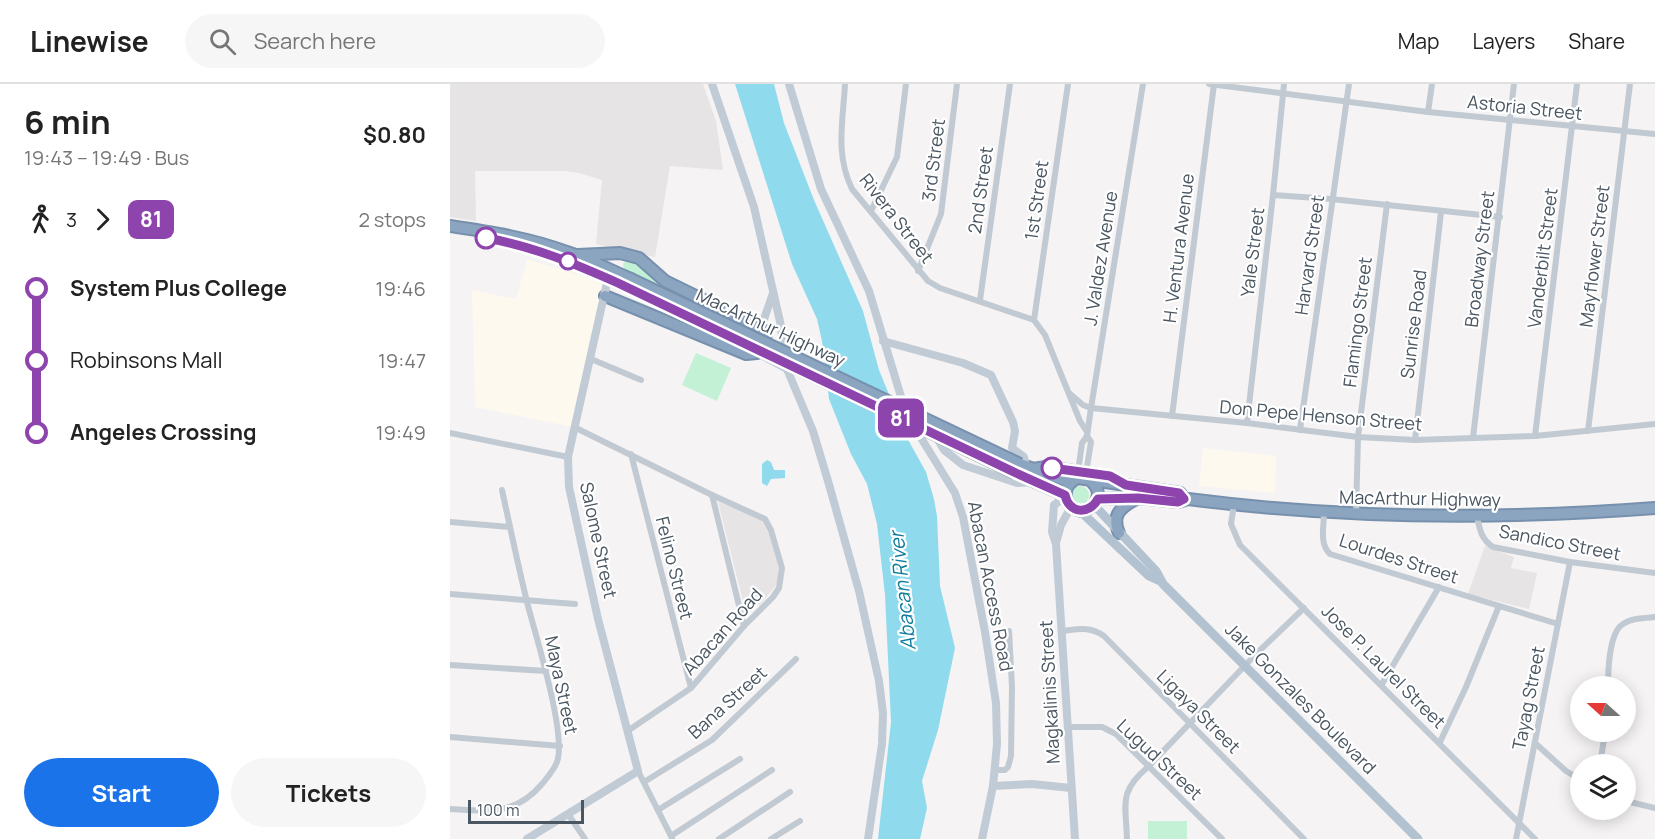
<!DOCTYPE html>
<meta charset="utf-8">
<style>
body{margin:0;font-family:Manrope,sans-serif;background:#f6f6f6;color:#222;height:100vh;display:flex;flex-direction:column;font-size:22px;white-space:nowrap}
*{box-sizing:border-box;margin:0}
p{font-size:20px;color:#767676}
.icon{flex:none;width:33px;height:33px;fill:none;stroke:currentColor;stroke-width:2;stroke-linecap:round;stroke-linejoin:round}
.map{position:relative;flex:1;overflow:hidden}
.panel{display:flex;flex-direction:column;background:#fff;width:450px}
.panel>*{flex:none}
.badge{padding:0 12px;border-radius:9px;font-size:21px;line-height:39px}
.needle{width:39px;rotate:291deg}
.buttons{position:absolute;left:1120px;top:592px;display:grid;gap:12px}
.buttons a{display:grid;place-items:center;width:66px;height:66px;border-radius:50%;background:#fff;box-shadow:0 3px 15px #0003;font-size:30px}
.scale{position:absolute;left:18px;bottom:15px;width:116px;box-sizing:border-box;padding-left:6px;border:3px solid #4a5661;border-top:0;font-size:16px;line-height:21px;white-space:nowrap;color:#4a5661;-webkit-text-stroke:4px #fff;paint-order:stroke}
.map>.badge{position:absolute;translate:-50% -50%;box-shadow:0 0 0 3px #fff}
.legs{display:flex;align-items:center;gap:9px;height:66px;padding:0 24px;font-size:20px}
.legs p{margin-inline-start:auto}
.headline{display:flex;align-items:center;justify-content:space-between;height:102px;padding:0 24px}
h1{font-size:33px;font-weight:700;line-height:45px}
.cta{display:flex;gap:12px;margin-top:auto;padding:12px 24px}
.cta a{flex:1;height:69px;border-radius:36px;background:#1a73e8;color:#fff;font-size:24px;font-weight:700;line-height:69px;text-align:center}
.cta a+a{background:#f6f6f6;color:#222}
ul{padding:0 24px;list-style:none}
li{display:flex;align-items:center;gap:21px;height:72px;font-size:22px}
li i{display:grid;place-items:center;width:9px;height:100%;margin:0 8px;background:currentColor}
li i::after{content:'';width:15px;height:15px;margin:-8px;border:4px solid;border-radius:50%;background:#fff}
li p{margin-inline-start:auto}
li:first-child i{background:linear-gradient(#0000 50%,currentColor 0)}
li:last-child i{background:linear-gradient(currentColor 50%,#0000 0)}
header{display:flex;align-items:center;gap:36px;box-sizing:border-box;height:84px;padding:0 30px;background:#fff;border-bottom:2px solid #e0e0e0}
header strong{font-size:28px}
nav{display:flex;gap:33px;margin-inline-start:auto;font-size:21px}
.search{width:420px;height:54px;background:#f6f6f6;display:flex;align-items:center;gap:15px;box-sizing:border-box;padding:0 21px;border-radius:33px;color:#767676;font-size:22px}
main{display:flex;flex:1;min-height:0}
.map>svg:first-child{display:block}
.commercial{fill:#fdf9ef}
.education{fill:#e6e4e5}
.green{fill:#c3f1d5}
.water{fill:#90daee}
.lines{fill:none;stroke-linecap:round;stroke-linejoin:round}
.highway-casing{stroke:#7690ad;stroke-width:14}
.street{stroke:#c1cad2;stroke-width:6}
.secondary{stroke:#c1cbd6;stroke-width:8}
.primary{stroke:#b3c2d1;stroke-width:9}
.highway{stroke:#8ba5c1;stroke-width:10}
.highway-bridge-casing{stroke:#7690ad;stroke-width:14;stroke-linecap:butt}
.highway-bridge{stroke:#8ba5c1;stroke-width:10}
.line-1-casing{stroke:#fff;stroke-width:14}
.line-1{stroke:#8e44ad;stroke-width:9}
.stop-1-dot{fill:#fff;stroke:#8e44ad;stroke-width:3}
.labels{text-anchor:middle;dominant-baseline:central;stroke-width:4.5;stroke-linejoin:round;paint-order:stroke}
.street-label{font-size:18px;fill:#4a5661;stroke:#fff}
.water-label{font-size:20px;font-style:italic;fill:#0c7c9b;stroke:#fff}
</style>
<header>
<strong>Linewise</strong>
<div class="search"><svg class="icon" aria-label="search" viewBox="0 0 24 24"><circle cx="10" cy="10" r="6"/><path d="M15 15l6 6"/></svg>Search here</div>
<nav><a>Map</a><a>Layers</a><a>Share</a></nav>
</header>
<main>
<section class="panel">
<div class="headline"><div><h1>6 min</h1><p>19:43 – 19:49 · Bus</p></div><b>$0.80</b></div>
<div class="legs"><svg class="icon" aria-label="walk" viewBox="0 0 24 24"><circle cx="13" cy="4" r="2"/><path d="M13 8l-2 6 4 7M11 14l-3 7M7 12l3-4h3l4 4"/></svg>3<svg class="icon" aria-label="forward" viewBox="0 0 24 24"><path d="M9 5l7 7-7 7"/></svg><b class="badge" style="background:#8e44ad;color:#fff">81</b><p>2 stops</p></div>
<ul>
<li><i style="color:#8e44ad"></i><b>System Plus College</b><p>19:46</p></li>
<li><i style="color:#8e44ad"></i><span>Robinsons Mall</span><p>19:47</p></li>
<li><i style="color:#8e44ad"></i><b>Angeles Crossing</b><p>19:49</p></li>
</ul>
<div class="cta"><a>Start</a><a>Tickets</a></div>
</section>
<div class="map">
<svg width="1205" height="755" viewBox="0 0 1205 755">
<rect width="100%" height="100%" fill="#f5f3f3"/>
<g class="commercial">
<path d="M 77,175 L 157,200 L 123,343 L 25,323 L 22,206 L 66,215 Z"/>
<path d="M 753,364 L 826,372 L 825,409 L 749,402 Z"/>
</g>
<g class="education">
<path d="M 0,0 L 253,0 L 266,37 L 273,86 L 220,82 L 205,173 L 146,160 L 152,96 L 129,89 L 115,87 L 25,87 L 26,137 L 0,133 Z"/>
<path d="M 268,418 L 309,432 L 319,441 L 329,485 L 328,499 L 310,521 L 295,525 Z"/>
<path d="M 1035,462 L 1064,473 L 1061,484 L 1087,489 L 1079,525 L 1018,510 Z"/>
</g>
<g class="green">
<path d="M 177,176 L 183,178 L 217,201 L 220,206 L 174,185 L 173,180 Z"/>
<path d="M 246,269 L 281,284 L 267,317 L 232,301 Z"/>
<circle cx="630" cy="411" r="9"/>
<rect x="698" y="737" width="39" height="18"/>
</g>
<g class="water">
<path d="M 285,0 L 324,0 L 334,39 L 364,116 L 413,227 L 429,286 L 456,352 L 476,388 L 484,415 L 487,432 L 490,502 L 505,564 L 488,646 L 472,697 L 477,724 L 470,755 L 428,755 L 441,638 L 435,511 L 427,440 L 417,400 L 401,370 L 379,315 L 372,257 L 367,235 L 342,180 Z"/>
<path d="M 317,376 L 321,378 L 324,386 L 335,386 L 335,394 L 321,395 L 317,402 L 312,399 L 312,380 Z"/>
</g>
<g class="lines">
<g class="highway-casing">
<g id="highway">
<path d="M 0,142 C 40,148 79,154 117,168 C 139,175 160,186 181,195"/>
<path d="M 77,163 L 110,173 L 178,203"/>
<path d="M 128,171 L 170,169 L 189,174 L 215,197 L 311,244 C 319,252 315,262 307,269 L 296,270 L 155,212"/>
<path d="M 570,380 L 620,398"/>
<path d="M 583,385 L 596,383 L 637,389"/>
<path d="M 565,389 L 615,411"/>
<path d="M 641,397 C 649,404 650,412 644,421 L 634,427 C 613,426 609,402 628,394 L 730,409 L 734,415"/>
<path d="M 648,415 L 688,414 L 728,418 L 738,415 C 894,435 1049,436 1205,424"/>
<path d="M 669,449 C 661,431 671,423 686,415"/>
</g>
</g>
<g class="street">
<path d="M 395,0 C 393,38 385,70 402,105 L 478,197 L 490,204 L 584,236 L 595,251 L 630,337 L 637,348"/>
<path d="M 759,0 L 978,28 L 1205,50"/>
<path d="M 978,28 L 982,0"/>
<path d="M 823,111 L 881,115 L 1050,133"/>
<path d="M 421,127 L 447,73 L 456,0"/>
<path d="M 468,187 L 491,130 L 507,0"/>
<path d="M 530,216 L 560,0"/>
<path d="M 584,236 L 618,0"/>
<path d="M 141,275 L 191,296"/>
<path d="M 619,309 L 633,321 L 641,324 L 797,339 L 908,353 L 965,356 L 1085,352 L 1205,340"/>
<path d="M 722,332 L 764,0"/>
<path d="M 797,339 L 823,111 L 834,0"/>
<path d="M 126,344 L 262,411 L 315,435 L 321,446 L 332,484 L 329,504 L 323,513 L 294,542 L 241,604 L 179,646"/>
<path d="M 850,346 L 899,0"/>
<path d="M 1138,347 L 1180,0"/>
<path d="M 0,349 L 118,373"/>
<path d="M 1085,352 L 1127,0"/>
<path d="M 1023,354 L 1064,0"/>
<path d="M 965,356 L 991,128"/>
<path d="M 181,370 L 241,604"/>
<path d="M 628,388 L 632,359 L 637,352 L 641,324 L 693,0"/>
<path d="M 636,389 L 641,358 L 637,352"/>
<path d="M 262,411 L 294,542"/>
<path d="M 784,420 L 781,440 L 790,461 L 1085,755"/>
<path d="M 874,429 C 874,442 869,460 880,470 L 1108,540"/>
<path d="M 906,430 L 908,353 L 937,120"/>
<path d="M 1027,433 C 1030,446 1031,455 1043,463 L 1120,478 L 1205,489"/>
<path d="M 0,438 L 60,443"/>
<path d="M 0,510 L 125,520"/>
<path d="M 612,547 C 629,545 640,542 654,552 L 854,755"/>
<path d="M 0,581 L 96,587"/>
<path d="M 932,600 L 989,503"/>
<path d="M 1158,603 C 1158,588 1159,548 1173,540 C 1182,534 1194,534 1205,533"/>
<path d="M 618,643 L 652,643 L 666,650 L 772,755"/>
<path d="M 0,653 L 110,662"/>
<path d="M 990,658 L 1016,603 L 1049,522"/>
<path d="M 1085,659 L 1116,687 L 1131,696"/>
<path d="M 1150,681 L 1155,648"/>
<path d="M 544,686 L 555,686 L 558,683 L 561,672 L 562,603 L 559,547"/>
<path d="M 188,687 L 222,754"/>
<path d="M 194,698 L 262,656 L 346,575"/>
<path d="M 1176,717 L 1205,724"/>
<path d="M 0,725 C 37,727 65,732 92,700 C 97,694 104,686 107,678 C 117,650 85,550 77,518 C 68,481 60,443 52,406"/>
<path d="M 208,726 L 290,675"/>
<path d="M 118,730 L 135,755"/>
<path d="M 221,752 L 322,686"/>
<path d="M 269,755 L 340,708"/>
<path d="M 321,755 L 350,737"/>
<path d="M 677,755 C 676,720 668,708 698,683 L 806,570 L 854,524"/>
<path d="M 1066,755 L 1120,478"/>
</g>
<g class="secondary">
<path d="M 262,0 L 304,123 L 331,242 L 334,278 L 363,347 L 378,397 L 409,507 L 429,597 L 433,629 L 432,660 L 418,755"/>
<path d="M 339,0 L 371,105 L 419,207 L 452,316 L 468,349 L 505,409 L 513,433 L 535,548 L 546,619 L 547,660 L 543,702 L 532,755"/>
<path d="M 311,244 L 323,209"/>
<path d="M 433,257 L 513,279 L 541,291 L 563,338 L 565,347 L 562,364 L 574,373 L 576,382"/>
<path d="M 313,272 L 337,285"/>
<path d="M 484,349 L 494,366 L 513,381 L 567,399 L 585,398"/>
<path d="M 615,413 L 604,421 L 602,448 L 606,460 L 625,755"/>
<path d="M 606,459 L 611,441 L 621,423"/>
<path d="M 543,702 L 582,700 L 621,704"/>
<path d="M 77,755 L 188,687 L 148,535 L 126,435 L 119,403 L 118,373 L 158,194"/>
</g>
<g class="primary">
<path d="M 644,421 L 706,487 L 713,500 L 968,755"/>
<path d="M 630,427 L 699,492 L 710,497"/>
</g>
<use href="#highway" class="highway"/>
<g class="highway-bridge-casing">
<g id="highway-bridge">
<path d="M 181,195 L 570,380"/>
<path d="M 178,203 L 565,389"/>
</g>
</g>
<use href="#highway-bridge" class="highway-bridge"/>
</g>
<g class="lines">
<g class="line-1-casing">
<path id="line-1" d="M 36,154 C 83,162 125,180 168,199 L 566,389 L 615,411 C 619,430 639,431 648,415 L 688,414 L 728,418 L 734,415 L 729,409 L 676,401 L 660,392 L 602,384"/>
</g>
<use href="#line-1" class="line-1"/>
</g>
<g class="stop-1-dot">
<circle cx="36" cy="154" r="10"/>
<circle cx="118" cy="177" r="8"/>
<circle cx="602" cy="384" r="10"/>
</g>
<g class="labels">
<g class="street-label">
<text transform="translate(1075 23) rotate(6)">Astoria Street</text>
<text transform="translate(483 76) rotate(-83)">3rd Street</text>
<text transform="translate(530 106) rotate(-82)">2nd Street</text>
<text transform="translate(586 116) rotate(-82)">1st Street</text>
<text transform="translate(447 134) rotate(52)">Rivera Street</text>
<text transform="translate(728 164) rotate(-83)">H. Ventura Avenue</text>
<text transform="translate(802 168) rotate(-83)">Yale Street</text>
<text transform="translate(859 171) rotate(-82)">Harvard Street</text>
<text transform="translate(1144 172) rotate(-83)">Mayflower Street</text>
<text transform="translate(650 174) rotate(-81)">J. Valdez Avenue</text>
<text transform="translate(1092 174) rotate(-83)">Vanderbilt Street</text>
<text transform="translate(1029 175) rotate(-83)">Broadway Street</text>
<text transform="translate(907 238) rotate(-83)">Flamingo Street</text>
<text transform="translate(963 240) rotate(-83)">Sunrise Road</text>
<text transform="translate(321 243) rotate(25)">MacArthur Highway</text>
<text transform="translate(871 331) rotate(5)">Don Pepe Henson Street</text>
<text transform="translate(970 414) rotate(1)">MacArthur Highway</text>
<text transform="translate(149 456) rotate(78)">Salome Street</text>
<text transform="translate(1110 458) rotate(11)">Sandico Street</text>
<text transform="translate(949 474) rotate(18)">Lourdes Street</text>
<text transform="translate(225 484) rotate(76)">Felino Street</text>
<text transform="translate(541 502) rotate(79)">Abacan Access Road</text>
<text transform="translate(272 547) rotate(-48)">Abacan Road</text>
<text transform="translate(934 582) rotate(45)">Jose P. Laurel Street</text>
<text transform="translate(112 601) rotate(78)">Maya Street</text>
<text transform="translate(599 608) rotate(-93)">Magkalinis Street</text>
<text transform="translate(851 614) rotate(45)">Jake Gonzales Boulevard</text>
<text transform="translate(1078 614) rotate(-79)">Tayag Street</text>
<text transform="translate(277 618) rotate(-42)">Bana Street</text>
<text transform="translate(749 627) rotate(45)">Ligaya Street</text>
<text transform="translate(710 675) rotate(43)">Lugud Street</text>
</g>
<g class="water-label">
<text transform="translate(452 507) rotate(-96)">Abacan River</text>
</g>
</g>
</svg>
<div class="buttons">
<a><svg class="needle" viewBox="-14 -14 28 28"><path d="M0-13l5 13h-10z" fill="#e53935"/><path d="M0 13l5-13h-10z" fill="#767676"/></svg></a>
<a><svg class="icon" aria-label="layers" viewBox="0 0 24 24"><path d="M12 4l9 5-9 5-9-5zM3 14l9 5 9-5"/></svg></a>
</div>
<div class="scale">100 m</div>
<b class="badge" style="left:451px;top:334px;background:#8e44ad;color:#fff">81</b>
</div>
</main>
